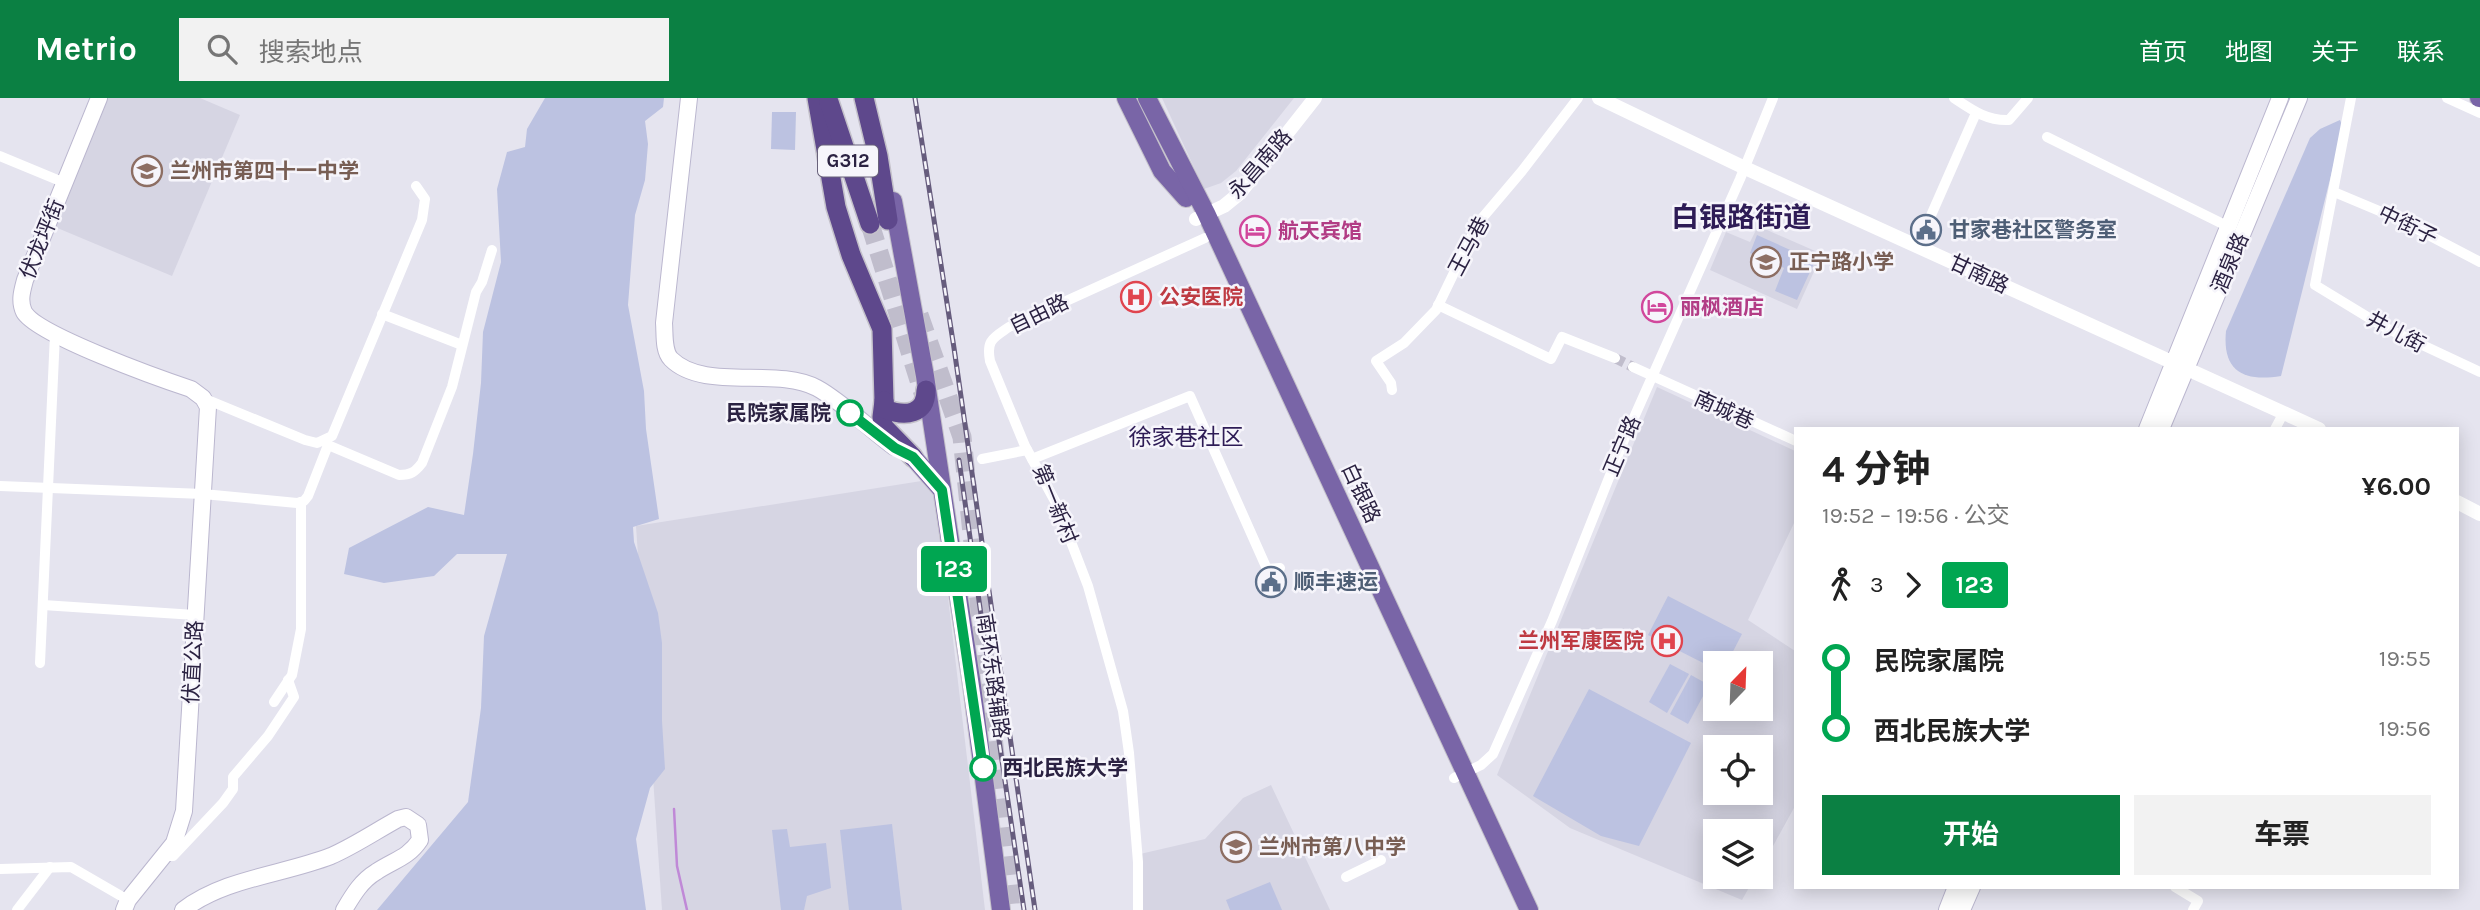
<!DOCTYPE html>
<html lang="zh">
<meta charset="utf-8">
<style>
body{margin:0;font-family:Karla,"Noto Sans SC",sans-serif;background:#f2f2f2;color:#222;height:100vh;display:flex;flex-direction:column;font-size:26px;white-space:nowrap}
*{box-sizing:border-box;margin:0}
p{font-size:23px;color:#767676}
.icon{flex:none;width:38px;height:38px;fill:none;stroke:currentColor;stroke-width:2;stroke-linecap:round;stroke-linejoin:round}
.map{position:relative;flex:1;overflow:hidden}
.drawer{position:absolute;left:1794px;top:329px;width:665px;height:462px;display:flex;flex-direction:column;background:#fff;border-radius:0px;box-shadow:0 4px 18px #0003}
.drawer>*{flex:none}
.badge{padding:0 14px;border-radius:5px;font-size:24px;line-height:46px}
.needle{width:46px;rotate:23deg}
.buttons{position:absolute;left:1703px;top:553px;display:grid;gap:14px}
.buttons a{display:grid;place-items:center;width:70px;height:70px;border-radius:0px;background:#fff;box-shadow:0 4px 18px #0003;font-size:35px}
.map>.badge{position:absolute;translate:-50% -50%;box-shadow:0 0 0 4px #fff}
.legs{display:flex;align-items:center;gap:10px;height:77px;padding:0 28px;font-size:23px}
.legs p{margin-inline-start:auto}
.head{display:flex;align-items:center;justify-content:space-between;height:119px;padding:0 28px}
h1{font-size:38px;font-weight:700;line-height:52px}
.button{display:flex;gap:14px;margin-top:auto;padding:14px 28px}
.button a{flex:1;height:80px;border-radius:0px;background:#0b8043;color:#fff;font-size:28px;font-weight:700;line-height:80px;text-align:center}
.button a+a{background:#f2f2f2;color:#222}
ul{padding:0 28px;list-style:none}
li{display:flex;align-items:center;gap:24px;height:70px;font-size:26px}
li i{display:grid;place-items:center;width:10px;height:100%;margin:0 9px;background:currentColor}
li i::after{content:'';width:18px;height:18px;margin:-9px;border:5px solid;border-radius:50%;background:#fff}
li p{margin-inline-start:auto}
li:first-child i{background:linear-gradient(#0000 50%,currentColor 0)}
li:last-child i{background:linear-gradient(currentColor 50%,#0000 0)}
header{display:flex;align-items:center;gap:42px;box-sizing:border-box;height:98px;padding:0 35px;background:#0b8043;color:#fff}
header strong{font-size:33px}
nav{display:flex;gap:38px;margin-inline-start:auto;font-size:24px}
.search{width:490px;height:63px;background:#f2f2f2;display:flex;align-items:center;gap:18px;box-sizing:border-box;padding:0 24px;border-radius:0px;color:#767676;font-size:26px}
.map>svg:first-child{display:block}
.built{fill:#d6d5e3;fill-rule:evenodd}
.green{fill:#bcc2e1}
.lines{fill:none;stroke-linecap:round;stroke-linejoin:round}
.stream{stroke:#c089d7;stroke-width:2.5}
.minor-tunnel{stroke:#c0bdcc;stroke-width:10;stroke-dasharray:10 5;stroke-linecap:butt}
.trunk-tunnel{stroke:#c0bdcc;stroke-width:19;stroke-dasharray:19 10;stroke-linecap:butt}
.secondary-casing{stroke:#bbb7cf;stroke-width:18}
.primary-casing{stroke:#c4c1ca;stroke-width:20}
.trunk-casing{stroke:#c4c1ca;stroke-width:22}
.minor{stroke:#fff;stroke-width:10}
.tertiary{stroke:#fff;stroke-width:14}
.secondary{stroke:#fff;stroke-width:16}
.primary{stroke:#7965a7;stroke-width:18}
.trunk{stroke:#5e488c;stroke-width:19}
.rail-casing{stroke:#665c7d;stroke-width:5}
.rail{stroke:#f6f5fb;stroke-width:2.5;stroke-dasharray:8;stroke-linecap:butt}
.line-1-casing{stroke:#fff;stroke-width:16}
.line-1{stroke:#00a651;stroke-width:10}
.stop-1-dot{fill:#fff;stroke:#00a651;stroke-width:3.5}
.labels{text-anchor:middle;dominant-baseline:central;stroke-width:5;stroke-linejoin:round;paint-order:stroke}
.shield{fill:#f6f5fb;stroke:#68617a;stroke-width:2}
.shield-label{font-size:19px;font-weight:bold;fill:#2b2242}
.street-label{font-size:21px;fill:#2b2242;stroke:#f6f5fb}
.education-label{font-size:21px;font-weight:bold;fill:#785e54;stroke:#f6f5fb;text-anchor:start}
.service-label{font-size:21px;font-weight:bold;fill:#4e5e75;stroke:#f6f5fb;text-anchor:start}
.hotel-label{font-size:21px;font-weight:bold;fill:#b23c85;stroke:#f6f5fb;text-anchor:start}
.health-label{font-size:21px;font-weight:bold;fill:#be3a42;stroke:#f6f5fb;text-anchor:start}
.stop-label{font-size:21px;font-weight:bold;fill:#2b2242;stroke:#f6f5fb;text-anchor:end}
.neighbourhood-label{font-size:23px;fill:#2e1c56;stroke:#f6f5fb}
.district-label{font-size:28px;font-weight:bold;fill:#2e1c56;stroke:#f6f5fb}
</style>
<header>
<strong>Metrio</strong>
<div class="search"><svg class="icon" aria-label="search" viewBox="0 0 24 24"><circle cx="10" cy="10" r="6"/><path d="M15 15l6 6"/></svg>搜索地点</div>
<nav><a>首页</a><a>地图</a><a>关于</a><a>联系</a></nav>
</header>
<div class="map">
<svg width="2480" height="812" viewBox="0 0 2480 812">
<rect width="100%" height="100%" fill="#e5e4ef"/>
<g class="built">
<path d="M 105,0 L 200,0 L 240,17 L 172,178 L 55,129 Z"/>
<path d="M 1162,0 L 1294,0 L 1236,73 L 1221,85 L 1204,91 Z"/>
<path d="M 1758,128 L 1822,156 L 1797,211 L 1710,172 L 1726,134 L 1750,144 Z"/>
<path d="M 1657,289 L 1795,353 L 1795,423 L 1748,522 L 1795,553 L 1795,708 L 1761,770 L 1760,733 L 1715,733 L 1715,779 L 1755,779 L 1742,802 L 1570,730 L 1497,677 ZM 1715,565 L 1760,565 L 1760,611 L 1715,611 ZM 1715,649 L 1760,649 L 1760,695 L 1715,695 Z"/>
<path d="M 934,381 L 985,812 L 662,812 L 636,428 Z"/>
<path d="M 1271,687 L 1330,812 L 1142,812 L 1140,756 L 1205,741 L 1243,700 Z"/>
</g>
<g class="green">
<path d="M 545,0 L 664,0 L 663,9 L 645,23 L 648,46 L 645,82 L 635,117 L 628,207 L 644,293 L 646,331 L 659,421 L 633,429 L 634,444 L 658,515 L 662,545 L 662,623 L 665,671 L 650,690 L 636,741 L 646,812 L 377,812 L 468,704 L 481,610 L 484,538 L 507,456 L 457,456 L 434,478 L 384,485 L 344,476 L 349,450 L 428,409 L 464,417 L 473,356 L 481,285 L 483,234 L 501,164 L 497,91 L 507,54 L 525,49 L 527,31 Z"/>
<path d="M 772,14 L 796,14 L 795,52 L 771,51 Z"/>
<path d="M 2340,22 L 2343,29 L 2281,278 C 2244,284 2222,274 2226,233 L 2310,40 L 2320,31 Z"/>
<path d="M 1757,137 L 1815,163 L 1797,202 L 1775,193 L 1784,170 L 1750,155 Z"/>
<path d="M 1668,498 L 1742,536 L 1727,565 L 1715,565 L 1715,571 L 1648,537 Z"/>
<path d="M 1670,566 L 1689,576 L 1667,615 L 1649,604 Z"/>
<path d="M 1691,577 L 1709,587 L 1688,626 L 1670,616 Z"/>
<path d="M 1589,591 L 1691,645 L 1639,748 L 1601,738 L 1533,698 Z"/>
<path d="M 892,726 L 902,812 L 849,812 L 840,732 Z"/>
<path d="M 787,731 L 790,749 L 826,745 L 831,790 L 807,798 L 804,812 L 781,812 L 772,732 Z"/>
<path d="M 1270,784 L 1282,812 L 1230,812 L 1226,802 Z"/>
</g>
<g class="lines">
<path class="stream" d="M 674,711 L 677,768 L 687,812"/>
<path class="minor-tunnel" d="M 1615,260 L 1633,269"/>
<g class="trunk-tunnel">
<path d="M 870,126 L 923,295"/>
<path d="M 919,217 L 962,339 L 1011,812"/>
</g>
<g class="secondary-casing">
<g id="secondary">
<path d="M 99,0 L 25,182 C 22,193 19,203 24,214 C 37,237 161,281 191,291 L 203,300 L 208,309 L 184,713 L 174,745 L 128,802 L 124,812"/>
<path d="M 689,0 L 664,225 C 665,236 663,253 671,261 C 704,294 776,268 817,290 C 841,303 871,332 894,349"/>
<path d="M 2147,331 L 2280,0"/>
<path d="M 2161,331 L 2299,0"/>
<path d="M 183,812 C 225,780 282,777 331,758 C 354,748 376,733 398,721 L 406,719 L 418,727 L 420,742 C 408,760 394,762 376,774 C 361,783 353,797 344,812"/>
<path d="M 1947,812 L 1956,789"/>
<path d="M 1962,812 L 1972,789"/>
</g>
</g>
<g class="primary-casing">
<g id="primary">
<path d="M 1126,0 L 1162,73 L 1186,100"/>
<path d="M 1147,0 L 1206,115 L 1529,812"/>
<path d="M 2479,0 L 2480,0"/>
<path d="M 893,103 L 925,278 L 972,588 L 1001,812"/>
<path d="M 913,359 L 942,392"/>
</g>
</g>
<g class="trunk-casing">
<g id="trunk">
<path d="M 817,0 L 836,109 L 851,157 L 882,231 L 884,303 L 882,319 L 883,328 L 913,359"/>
<path d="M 864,0 L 878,58 L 888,122"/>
<path d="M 829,4 L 870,126"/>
<path d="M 884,303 L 885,311 C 905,319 926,317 926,292"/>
</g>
</g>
<g class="minor">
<path d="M 1954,0 C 1972,12 1987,23 2009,22 L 2028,0"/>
<path d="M 2351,0 L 2315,187 L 2384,229 L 2480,274"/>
<path d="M 2447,0 L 2480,15"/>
<path d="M 2047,39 L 2227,128"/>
<path d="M 0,58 L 65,85"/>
<path d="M 2334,94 L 2396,120 L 2480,164"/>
<path d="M 1918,147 L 1976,15"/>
<path d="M 1438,207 L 1551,261 L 1562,239 L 1615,260"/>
<path d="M 382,216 L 462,247"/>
<path d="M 1633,269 L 1796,343"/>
<path d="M 1392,292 L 1391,285 L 1376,263 L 1404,245 L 1436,212 L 1478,125 L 1522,73 L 1578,0"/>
<path d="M 203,300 L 305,342 L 317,345 L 332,338 L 422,122 L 425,101 L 416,88"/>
<path d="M 2275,331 L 2283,316"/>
<path d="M 328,347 L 399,377 C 411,377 415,374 422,365 L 452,289 L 476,194 L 482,184 L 492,152"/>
<path d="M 982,361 L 1027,352"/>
<path d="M 1032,361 L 1190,298 L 1267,471 L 1280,470"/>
<path d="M 0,388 L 203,396 L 297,405 L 304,403 L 308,398 L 328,347 L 325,343"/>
<path d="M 43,507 L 195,517"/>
<path d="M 40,565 L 55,236"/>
<path d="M 274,604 L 292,577 L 301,531 L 301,404"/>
<path d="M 1454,680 L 1481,667 L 1493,656 L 1552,523 L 1624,342 L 1740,81 L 1773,0"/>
<path d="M 163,758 L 173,758 L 223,705 L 233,691 L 233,679 L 268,638 L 294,599 L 288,582"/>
<path d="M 0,771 L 71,769 L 128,802"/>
<path d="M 1346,779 L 1381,762"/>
<path d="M 2175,789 L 2198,803 L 2193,812"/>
<path d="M 17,812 L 50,769"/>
<path d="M 1138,812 L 1138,764 L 1129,655 L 1123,613 L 1088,488 L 1056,405 L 1025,348 L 990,263 C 986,242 993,240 1009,229 L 1205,140"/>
</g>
<g class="tertiary">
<path d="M 1599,0 L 1745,70 L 2319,331"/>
<path d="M 1196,121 L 1224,108 L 1240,95 L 1315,0"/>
<path d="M 2457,404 L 2480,416"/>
</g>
<use href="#secondary" class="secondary"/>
<use href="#primary" class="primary"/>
<use href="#trunk" class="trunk"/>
<g class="rail-casing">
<g id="rail">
<path d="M 915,0 L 954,250 L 1035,812"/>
<path d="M 959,362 L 989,573"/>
<path d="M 995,615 L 1024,812"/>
</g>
</g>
<use href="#rail" class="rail"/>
</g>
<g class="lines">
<g class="line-1-casing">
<path id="line-1" d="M 850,315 L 895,350 L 913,359 L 942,392 L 983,670"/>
</g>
<use href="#line-1" class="line-1"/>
</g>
<defs>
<g id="school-ring" transform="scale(1.575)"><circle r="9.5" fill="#f6f5fb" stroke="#8d6e63" stroke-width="1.5"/><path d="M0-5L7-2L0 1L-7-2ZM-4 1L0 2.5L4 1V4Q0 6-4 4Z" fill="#8d6e63"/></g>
<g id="civic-ring" transform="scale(1.575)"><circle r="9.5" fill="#f6f5fb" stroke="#5c6f8a" stroke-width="1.5"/><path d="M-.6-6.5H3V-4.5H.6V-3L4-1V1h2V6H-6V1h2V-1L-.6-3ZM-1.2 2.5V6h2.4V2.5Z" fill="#5c6f8a"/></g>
<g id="hotel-ring" transform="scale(1.575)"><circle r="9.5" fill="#f6f5fb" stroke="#d1479c" stroke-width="1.5"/><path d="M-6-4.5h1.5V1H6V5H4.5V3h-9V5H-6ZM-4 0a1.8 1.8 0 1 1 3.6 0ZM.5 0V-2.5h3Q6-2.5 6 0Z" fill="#d1479c"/></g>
<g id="hospital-ring" transform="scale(1.575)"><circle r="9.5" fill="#f6f5fb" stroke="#e0444e" stroke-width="1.5"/><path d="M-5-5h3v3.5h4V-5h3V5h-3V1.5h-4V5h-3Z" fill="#e0444e"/></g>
</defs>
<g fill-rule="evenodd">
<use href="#school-ring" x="147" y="73"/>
<use href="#civic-ring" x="1926" y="132"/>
<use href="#hotel-ring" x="1255" y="133"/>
<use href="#school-ring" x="1766" y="164"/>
<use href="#hospital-ring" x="1136" y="199"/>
<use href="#hotel-ring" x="1657" y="209"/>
<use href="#civic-ring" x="1271" y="484"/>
<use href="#hospital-ring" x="1667" y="543"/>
<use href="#school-ring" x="1236" y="749"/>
</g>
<g class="stop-1-dot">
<circle cx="850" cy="315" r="12"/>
<circle cx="983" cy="670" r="12"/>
</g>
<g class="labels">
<rect class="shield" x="818" y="47.5" width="60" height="31" rx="5"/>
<g class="shield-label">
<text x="848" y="63">G312</text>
</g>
<g class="street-label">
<text transform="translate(1260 66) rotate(-49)">永昌南路</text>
<text transform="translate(2408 127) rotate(26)">中街子</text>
<text transform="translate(42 141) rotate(-68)">伏龙坪街</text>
<text transform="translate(1469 148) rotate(-62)">王马巷</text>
<text transform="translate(2230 165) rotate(-67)">酒泉路</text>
<text transform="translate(1979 176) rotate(25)">甘南路</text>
<text transform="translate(1039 216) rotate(-26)">自由路</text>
<text transform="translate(2396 234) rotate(28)">井儿街</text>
<text transform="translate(1724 312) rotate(24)">南城巷</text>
<text transform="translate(1622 348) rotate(-67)">正宁路</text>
<text transform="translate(1361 395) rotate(65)">白银路</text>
<text transform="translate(1055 406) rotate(68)">第一新村</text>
<text transform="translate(193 564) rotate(-87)">伏直公路</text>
<text transform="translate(993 578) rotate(82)">南环东路辅路</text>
</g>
<g class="education-label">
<text x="170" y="73">兰州市第四十一中学</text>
<text x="1789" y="164">正宁路小学</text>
<text x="1259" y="749">兰州市第八中学</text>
</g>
<g class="service-label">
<text x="1949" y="132">甘家巷社区警务室</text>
<text x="1294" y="484">顺丰速运</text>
</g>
<g class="hotel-label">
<text x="1278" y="133">航天宾馆</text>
<text x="1680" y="209">丽枫酒店</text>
</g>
<g class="health-label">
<text x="1159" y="199">公安医院</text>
<text x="1644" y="543" text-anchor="end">兰州军康医院</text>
</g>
<g class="stop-label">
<text x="831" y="315">民院家属院</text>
<text x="1002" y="670" text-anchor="start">西北民族大学</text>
</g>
<g class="neighbourhood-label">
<text x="1186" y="339">徐家巷社区</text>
</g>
<g class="district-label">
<text x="1741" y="119">白银路街道</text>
</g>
</g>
</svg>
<div class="buttons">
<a><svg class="needle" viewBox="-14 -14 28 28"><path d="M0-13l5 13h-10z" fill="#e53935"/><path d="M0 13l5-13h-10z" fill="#767676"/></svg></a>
<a><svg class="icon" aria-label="locate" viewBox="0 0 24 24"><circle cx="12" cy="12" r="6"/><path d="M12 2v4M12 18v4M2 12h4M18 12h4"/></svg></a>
<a><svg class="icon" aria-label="layers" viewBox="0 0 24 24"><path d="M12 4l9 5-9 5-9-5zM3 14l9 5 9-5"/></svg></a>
</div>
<b class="badge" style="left:954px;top:471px;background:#00a651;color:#fff">123</b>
<section class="drawer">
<div class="head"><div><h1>4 分钟</h1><p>19:52 – 19:56 · 公交</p></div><b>¥6.00</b></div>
<div class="legs"><svg class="icon" aria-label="walk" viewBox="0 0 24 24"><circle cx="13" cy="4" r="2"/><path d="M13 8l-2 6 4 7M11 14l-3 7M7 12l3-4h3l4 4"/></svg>3<svg class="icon" aria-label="forward" viewBox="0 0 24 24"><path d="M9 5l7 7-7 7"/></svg><b class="badge" style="background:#00a651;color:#fff">123</b></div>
<ul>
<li><i style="color:#00a651"></i><b>民院家属院</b><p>19:55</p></li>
<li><i style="color:#00a651"></i><b>西北民族大学</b><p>19:56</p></li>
</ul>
<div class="button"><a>开始</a><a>车票</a></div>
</section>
</div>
